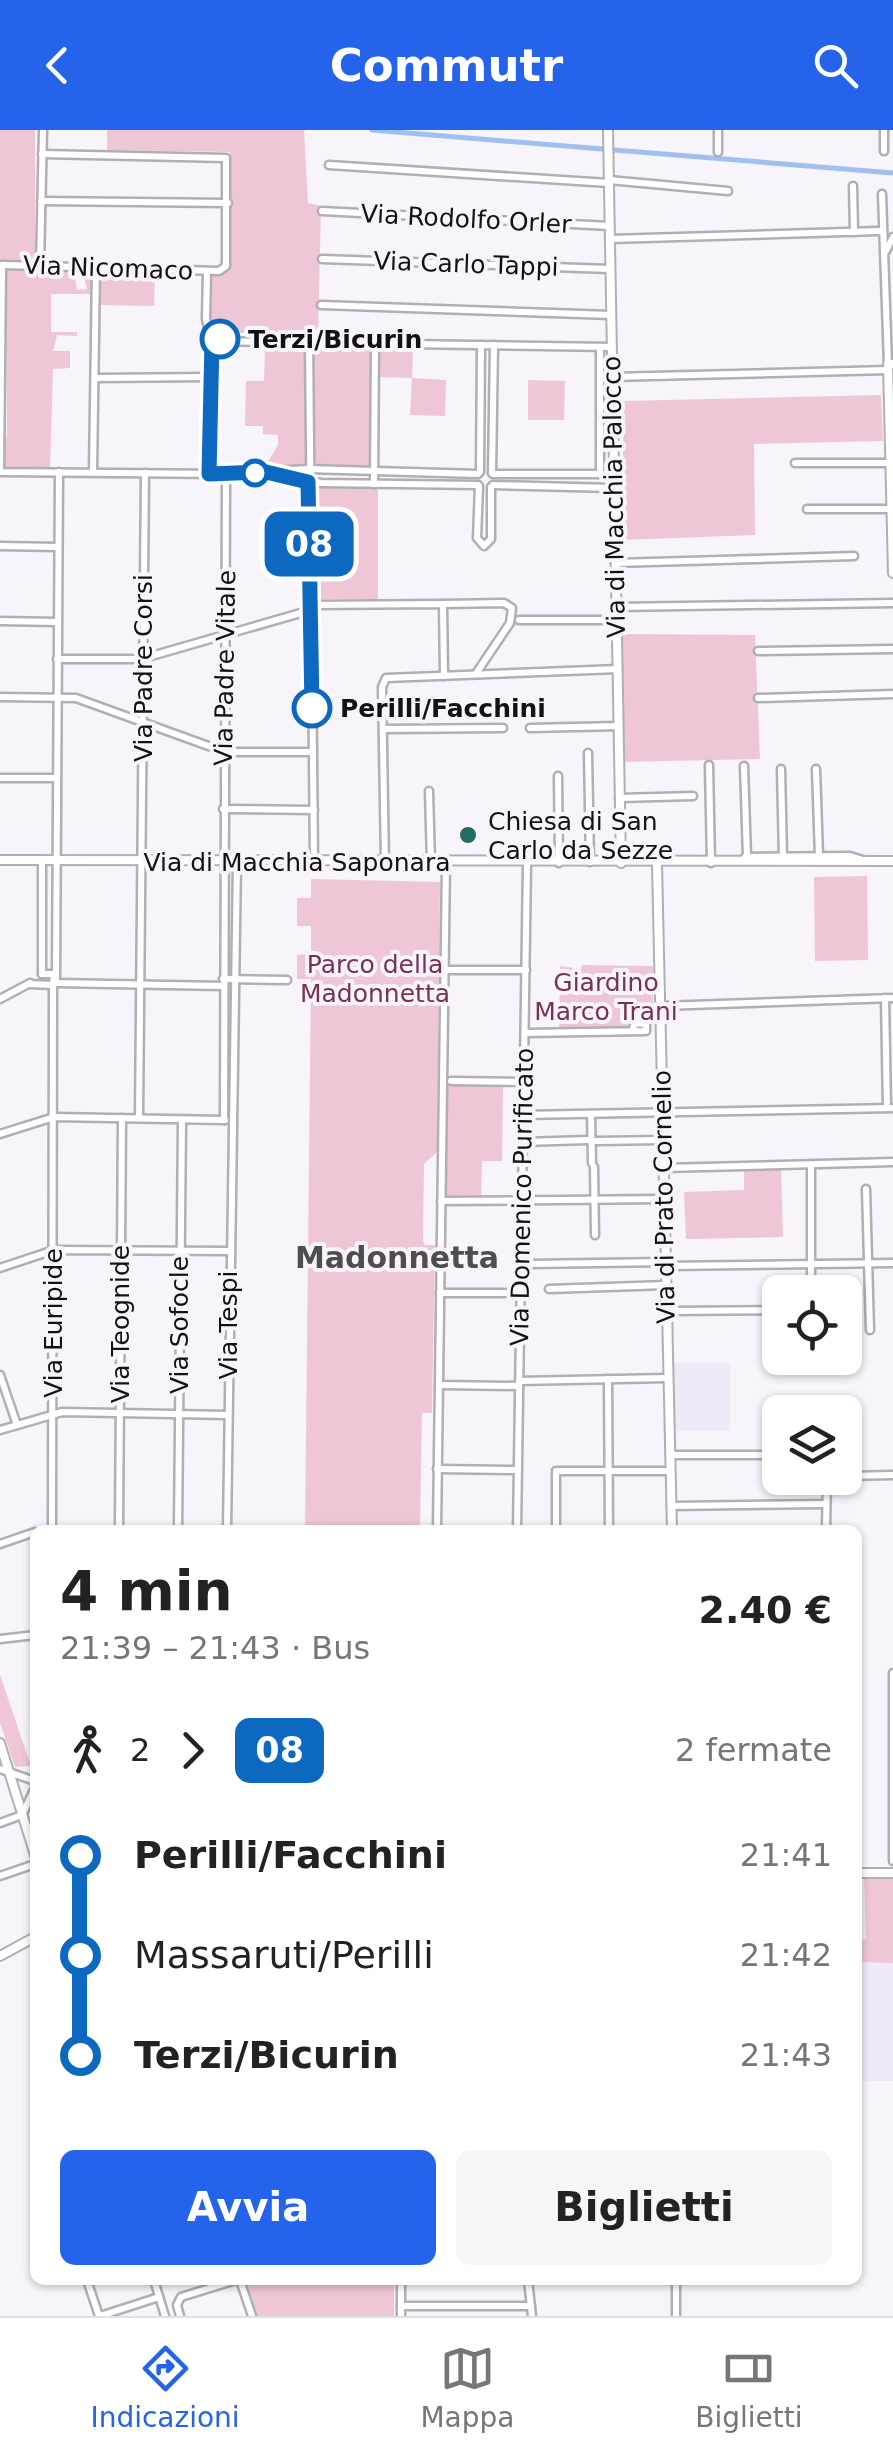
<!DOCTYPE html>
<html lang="it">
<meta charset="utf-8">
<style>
body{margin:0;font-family:"DejaVu Sans",sans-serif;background:#f6f6f6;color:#222;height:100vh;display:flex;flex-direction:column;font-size:38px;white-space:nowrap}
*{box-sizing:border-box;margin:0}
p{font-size:32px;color:#767676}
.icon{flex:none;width:55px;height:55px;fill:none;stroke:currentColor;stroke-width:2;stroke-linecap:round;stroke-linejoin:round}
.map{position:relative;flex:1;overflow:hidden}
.sheet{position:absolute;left:30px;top:1395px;width:832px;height:760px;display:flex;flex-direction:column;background:#fff;border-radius:15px;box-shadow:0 2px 8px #0004}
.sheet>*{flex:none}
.badge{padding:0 20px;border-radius:15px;font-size:35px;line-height:65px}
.fabs{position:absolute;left:762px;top:1145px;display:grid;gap:20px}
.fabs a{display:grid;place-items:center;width:100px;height:100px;border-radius:15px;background:#fff;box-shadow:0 2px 8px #0004;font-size:50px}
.map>.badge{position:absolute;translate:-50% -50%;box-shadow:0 0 0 5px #fff}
.legs{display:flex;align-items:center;gap:15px;height:110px;padding:0 30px;font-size:32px}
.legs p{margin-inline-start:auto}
.headline{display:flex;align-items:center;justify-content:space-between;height:170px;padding:0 30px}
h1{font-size:55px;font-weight:800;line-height:75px}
.button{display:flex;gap:20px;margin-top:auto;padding:20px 30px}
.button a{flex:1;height:115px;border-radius:15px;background:#2563eb;color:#fff;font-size:40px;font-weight:800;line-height:115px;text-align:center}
.button a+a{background:#f6f6f6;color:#222}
ul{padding:0 30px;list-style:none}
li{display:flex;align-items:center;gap:35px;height:100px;font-size:38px}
li i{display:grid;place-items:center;width:15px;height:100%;margin:0 12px;background:currentColor}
li i::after{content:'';width:25px;height:25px;margin:-12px;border:8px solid;border-radius:50%;background:#fff}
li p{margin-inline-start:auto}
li:first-child i{background:linear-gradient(#0000 50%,currentColor 0)}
li:last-child i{background:linear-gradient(currentColor 50%,#0000 0)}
header{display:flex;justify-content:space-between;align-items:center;height:130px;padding:0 30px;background:#2563eb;color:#fff;font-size:45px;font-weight:800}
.tab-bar{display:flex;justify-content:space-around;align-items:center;height:140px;border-top:2px solid #e0e0e0;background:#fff;font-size:28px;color:#767676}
.tab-bar a{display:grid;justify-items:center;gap:5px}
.tab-bar .selected{color:#2563eb}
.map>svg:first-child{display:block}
.built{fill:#efe9f8}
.green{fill:#efc6d5}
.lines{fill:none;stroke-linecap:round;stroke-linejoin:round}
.stream{stroke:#9fc0f0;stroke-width:2.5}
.canal{stroke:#9fc0f0;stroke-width:5}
.minor-casing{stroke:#b1aeb5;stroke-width:11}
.tertiary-casing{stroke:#b1aeb5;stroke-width:12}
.minor{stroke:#fff;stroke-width:6}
.tertiary{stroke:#fff;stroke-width:8}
.line-1-casing{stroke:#fff;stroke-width:22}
.line-1{stroke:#0c69bf;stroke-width:15}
.stop-1-dot{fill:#fff;stroke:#0c69bf;stroke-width:5}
.poi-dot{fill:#236c64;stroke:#f7f4fb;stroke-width:4}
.labels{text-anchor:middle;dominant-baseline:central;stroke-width:8;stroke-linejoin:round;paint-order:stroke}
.street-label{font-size:25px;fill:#121113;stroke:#f7f4fb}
.stop-label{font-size:25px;font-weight:bold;fill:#121113;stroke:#f7f4fb;text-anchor:start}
.poi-label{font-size:25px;fill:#121113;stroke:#f7f4fb;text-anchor:start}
.park-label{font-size:25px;fill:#783152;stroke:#f7f4fb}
.quarter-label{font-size:30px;font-weight:bold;fill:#4f4c52;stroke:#f7f4fb}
</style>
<header><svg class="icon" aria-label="back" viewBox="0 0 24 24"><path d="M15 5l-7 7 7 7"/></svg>Commutr<svg class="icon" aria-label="search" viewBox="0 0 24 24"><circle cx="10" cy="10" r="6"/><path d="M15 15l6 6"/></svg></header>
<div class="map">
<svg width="893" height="2186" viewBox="0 0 893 2186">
<rect width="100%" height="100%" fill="#f7f4fb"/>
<g class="built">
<rect x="674" y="1233" width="56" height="68"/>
<path d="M 858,1743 L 893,1744 L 893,1951 L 858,1951 Z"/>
</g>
<g class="green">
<path d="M 0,0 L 35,0 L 35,135 L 0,130 Z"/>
<path d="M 107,0 L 304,0 L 308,73 L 321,76 L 318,206 L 216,202 L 210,192 L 209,146 L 229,141 L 230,22 L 107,20 Z"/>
<path d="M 6,138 L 74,140 L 77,160 L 87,159 L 82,140 L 93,140 L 92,164 L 51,164 L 51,202 L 77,202 L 77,206 L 57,205 L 53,221 L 70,221 L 70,238 L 53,239 L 50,338 L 2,339 L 3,308 L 7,307 Z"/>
<path d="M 99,140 L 155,141 L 154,176 L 99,175 Z"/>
<path d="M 265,218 L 307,219 L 305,335 L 266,335 L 278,315 L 278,305 L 263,304 L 263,296 L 245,296 L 246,251 L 264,251 Z"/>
<path d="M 314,219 L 371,220 L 369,336 L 312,335 Z"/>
<path d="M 378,220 L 413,221 L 412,248 L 446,250 L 445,286 L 410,285 L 412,248 L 378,247 Z"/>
<path d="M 528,250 L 565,251 L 564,290 L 528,290 Z"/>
<path d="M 881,265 L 883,311 L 754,314 L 755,405 L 621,410 L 624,271 Z"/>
<rect x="316" y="358" width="62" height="111"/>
<path d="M 617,504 L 755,505 L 760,629 L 619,632 Z"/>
<path d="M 867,746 L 868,830 L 815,831 L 814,747 Z"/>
<path d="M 311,749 L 440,752 L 437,1022 L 424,1034 L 423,1110 L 425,1115 L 435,1115 L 432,1283 L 422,1283 L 420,1400 L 305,1400 L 311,849 L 297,849 L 297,825 L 311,824 L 311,796 L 297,796 L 297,768 L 311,768 Z"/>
<path d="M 582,835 L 653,836 L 653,892 L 636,885 L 625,898 L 559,897 L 560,836 L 581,839 Z"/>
<path d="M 447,954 L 503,955 L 502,1031 L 482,1031 L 481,1068 L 445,1068 Z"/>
<path d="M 781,1038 L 783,1107 L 686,1109 L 684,1062 L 744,1060 L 744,1039 Z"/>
<path d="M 0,1545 L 31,1636 L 15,1637 L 0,1593 Z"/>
<path d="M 893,1742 L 893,1833 L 858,1832 L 858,1811 L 866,1809 L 864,1743 Z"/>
<path d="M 246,2150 L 394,2150 L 394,2186 L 257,2186 Z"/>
</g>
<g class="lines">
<path class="stream" d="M 659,1040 L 660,1117"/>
<path class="canal" d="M 372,0 L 893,43"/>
<g class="minor-casing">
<g id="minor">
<path d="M 884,0 L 884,21"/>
<path d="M 718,22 L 718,0"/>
<path d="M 329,35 L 609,53"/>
<path d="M 609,50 L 728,61"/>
<path d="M 853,56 L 854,102"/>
<path d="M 882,64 L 888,234"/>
<path d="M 41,71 L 228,73"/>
<path d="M 322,81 L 610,96"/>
<path d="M 610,109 L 879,101"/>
<path d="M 886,121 L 893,107"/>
<path d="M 322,129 L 610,139"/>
<path d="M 2,135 L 0,342 L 226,344 L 308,339 L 478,344"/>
<path d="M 3,135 L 219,141 L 226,136 L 226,28 L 42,24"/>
<path d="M 40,136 L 43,0"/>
<path d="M 207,141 L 206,189 L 211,211 L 209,344"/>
<path d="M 321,175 L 611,185"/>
<path d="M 211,211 L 611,217"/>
<path d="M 309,211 L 314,732"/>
<path d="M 611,247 L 888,240"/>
<path d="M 95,248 L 211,247"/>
<path d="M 795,333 L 890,333"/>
<path d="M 93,342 L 96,137"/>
<path d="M 480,342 L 481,215"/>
<path d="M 492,343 L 494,215"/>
<path d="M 272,344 L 321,353 L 478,355"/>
<path d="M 493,344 L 612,344"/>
<path d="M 600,344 L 600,217"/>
<path d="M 374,354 L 375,213"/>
<path d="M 493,355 L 613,358"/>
<path d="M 479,356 L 477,408 L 484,416 L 491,409 L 491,357"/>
<path d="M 807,379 L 892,379"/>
<path d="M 0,416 L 58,417"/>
<path d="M 615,433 L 854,426"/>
<path d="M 443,474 L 504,473 L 512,478 L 510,493 L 477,542"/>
<path d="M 311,475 L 443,474 L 444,546"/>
<path d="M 616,477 L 893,473"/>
<path d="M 519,490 L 617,490"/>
<path d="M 0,491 L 57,492"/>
<path d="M 758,521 L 893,519"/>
<path d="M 57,529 L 141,529 L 311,480"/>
<path d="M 0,567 L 76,568 L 225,622 L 313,622"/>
<path d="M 758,568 L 893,564"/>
<path d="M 530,598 L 619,596"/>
<path d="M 384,599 L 503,598"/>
<path d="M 588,623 L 590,732"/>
<path d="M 709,635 L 711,733"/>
<path d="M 744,636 L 747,727"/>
<path d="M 781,639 L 783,727"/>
<path d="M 816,639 L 819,726"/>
<path d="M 558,646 L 559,733"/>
<path d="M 0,648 L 56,648"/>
<path d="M 429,661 L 431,733"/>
<path d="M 619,668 L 693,666"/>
<path d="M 223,679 L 314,680"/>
<path d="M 745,727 L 850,726 L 866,731"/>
<path d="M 42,731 L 42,844"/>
<path d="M 385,733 L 382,557 L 386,548 L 618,539"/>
<path d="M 446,840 L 526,840"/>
<path d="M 56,848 L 59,342"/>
<path d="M 223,849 L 287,850"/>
<path d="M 55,853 L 223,856"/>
<path d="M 29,854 L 53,855 L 54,844 L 42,844"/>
<path d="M 885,868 L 887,978"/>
<path d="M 0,869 L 30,853"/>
<path d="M 661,876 L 893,868"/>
<path d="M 525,903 L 646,901 L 646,894 L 635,893 L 632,901"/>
<path d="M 451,951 L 523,952"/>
<path d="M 591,984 L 592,1033"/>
<path d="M 522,985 L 893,978"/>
<path d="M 139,988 L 145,343"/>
<path d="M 224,990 L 226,344"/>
<path d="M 0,1004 L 54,987 L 225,990"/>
<path d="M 596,1011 L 663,1010"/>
<path d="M 522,1012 L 588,1010"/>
<path d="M 811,1035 L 811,1162"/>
<path d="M 594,1037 L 595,1105"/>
<path d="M 664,1038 L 893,1032"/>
<path d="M 866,1059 L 870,1200"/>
<path d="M 441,1071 L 664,1069"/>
<path d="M 529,1134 L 666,1132"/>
<path d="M 666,1136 L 893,1133"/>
<path d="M 0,1138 L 54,1120 L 229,1121"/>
<path d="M 549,1159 L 666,1155"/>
<path d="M 440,1163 L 520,1163"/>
<path d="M 667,1181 L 780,1180"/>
<path d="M 0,1245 L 17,1295"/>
<path d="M 608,1249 L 609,1400"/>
<path d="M 519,1251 L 667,1248"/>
<path d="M 439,1255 L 519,1256"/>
<path d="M 0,1300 L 62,1282 L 228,1285"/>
<path d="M 670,1325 L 780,1325"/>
<path d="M 437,1339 L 518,1340"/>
<path d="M 845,1346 L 893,1345"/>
<path d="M 671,1376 L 826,1374"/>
<path d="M 52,1400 L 53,855"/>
<path d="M 119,1400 L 122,988"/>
<path d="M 178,1400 L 182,991"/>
<path d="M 227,1400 L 237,732"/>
<path d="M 437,1400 L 446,733"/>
<path d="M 517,1400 L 527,734"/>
<path d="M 556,1400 L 556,1341 L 669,1341"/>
<path d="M 826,1400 L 827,1348"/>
<path d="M 0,1414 L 35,1402"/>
<path d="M 0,1509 L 35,1505"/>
<path d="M 893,1543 L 893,1731"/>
<path d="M 0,1639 L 35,1651"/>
<path d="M 0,1693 L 22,1685 L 35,1658"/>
<path d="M 0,1746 L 35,1734"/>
<path d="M 87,2150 L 99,2186"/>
<path d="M 154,2150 L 165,2186"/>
<path d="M 240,2150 L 252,2186"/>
<path d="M 401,2150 L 401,2186"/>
<path d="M 528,2150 L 532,2186"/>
<path d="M 401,2176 L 531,2176"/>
<path d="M 100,2186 L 159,2167"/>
<path d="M 180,2186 L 177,2175 L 181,2167 L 236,2150"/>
<path d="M 676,2186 L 676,2150"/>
</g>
</g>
<g class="tertiary-casing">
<g id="tertiary">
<path d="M 608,0 L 621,733"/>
<path d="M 893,234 L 888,234 L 893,443"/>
<path d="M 0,730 L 893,731"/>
<path d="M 657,735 L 672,1400"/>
<path d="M 0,1613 L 35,1725"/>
<path d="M 858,1743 L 893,1743"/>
<path d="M 0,1826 L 35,1807"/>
</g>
</g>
<use href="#minor" class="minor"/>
<use href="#tertiary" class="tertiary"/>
</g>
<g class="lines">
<g class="line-1-casing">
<path id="line-1" d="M 220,209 L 212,211 L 209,344 L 266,342 L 308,352 L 312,578"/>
</g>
<use href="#line-1" class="line-1"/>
</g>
<g class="stop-1-dot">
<circle cx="220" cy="209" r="18"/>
<circle cx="255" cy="343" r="12"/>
<circle cx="312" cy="578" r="18"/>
</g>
<circle class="poi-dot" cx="468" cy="705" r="10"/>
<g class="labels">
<g class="street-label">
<text transform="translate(466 89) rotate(3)">Via Rodolfo Orler</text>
<text transform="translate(466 134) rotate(2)">Via Carlo Tappi</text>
<text transform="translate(108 138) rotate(2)">Via Nicomaco</text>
<text transform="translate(614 367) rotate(-91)">Via di Macchia Palocco</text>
<text transform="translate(143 538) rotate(-90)">Via Padre Corsi</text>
<text transform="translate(225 538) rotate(-89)">Via Padre Vitale</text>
<text x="297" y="732">Via di Macchia Saponara</text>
<text transform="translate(522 1067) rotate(-89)">Via Domenico Purificato</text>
<text transform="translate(664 1067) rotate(-91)">Via di Prato Cornelio</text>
<text transform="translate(53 1193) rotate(-90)">Via Euripide</text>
<text transform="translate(120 1194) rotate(-90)">Via Teognide</text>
<text transform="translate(179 1195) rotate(-90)">Via Sofocle</text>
<text transform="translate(228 1195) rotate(-90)">Via Tespi</text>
</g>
<g class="stop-label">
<text x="248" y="209">Terzi/Bicurin</text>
<text x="340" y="578">Perilli/Facchini</text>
</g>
<g class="poi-label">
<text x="488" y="691">Chiesa di San<tspan x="488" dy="29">Carlo da Sezze</tspan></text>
</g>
<g class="park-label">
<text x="375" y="834">Parco della<tspan x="375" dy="29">Madonnetta</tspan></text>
<text x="606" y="852">Giardino<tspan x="606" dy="29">Marco Trani</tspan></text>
</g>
<g class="quarter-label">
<text x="397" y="1127">Madonnetta</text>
</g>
</g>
</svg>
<div class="fabs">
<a><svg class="icon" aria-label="locate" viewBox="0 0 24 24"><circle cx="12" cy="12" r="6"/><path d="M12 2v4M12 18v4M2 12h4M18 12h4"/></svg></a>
<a><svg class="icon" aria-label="layers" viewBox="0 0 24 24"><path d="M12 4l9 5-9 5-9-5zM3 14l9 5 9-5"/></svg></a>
</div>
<b class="badge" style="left:309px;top:414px;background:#0c69bf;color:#fff">08</b>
<section class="sheet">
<div class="headline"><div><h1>4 min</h1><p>21:39 – 21:43 · Bus</p></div><b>2.40 €</b></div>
<div class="legs"><svg class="icon" aria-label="walk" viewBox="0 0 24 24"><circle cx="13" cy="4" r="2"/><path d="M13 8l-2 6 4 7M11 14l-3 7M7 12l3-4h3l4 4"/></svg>2<svg class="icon" aria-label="forward" viewBox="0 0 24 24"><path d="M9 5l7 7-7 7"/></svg><b class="badge" style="background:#0c69bf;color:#fff">08</b><p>2 fermate</p></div>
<ul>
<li><i style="color:#0c69bf"></i><b>Perilli/Facchini</b><p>21:41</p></li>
<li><i style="color:#0c69bf"></i><span>Massaruti/Perilli</span><p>21:42</p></li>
<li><i style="color:#0c69bf"></i><b>Terzi/Bicurin</b><p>21:43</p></li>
</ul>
<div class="button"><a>Avvia</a><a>Biglietti</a></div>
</section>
</div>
<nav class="tab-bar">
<a class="selected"><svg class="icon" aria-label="directions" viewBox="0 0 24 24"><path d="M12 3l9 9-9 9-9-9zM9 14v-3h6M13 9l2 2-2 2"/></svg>Indicazioni</a>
<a><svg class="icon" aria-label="map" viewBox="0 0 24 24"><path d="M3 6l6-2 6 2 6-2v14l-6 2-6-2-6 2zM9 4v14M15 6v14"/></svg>Mappa</a>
<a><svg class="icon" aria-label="tickets" viewBox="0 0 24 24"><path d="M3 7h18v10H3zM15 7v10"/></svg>Biglietti</a>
</nav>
